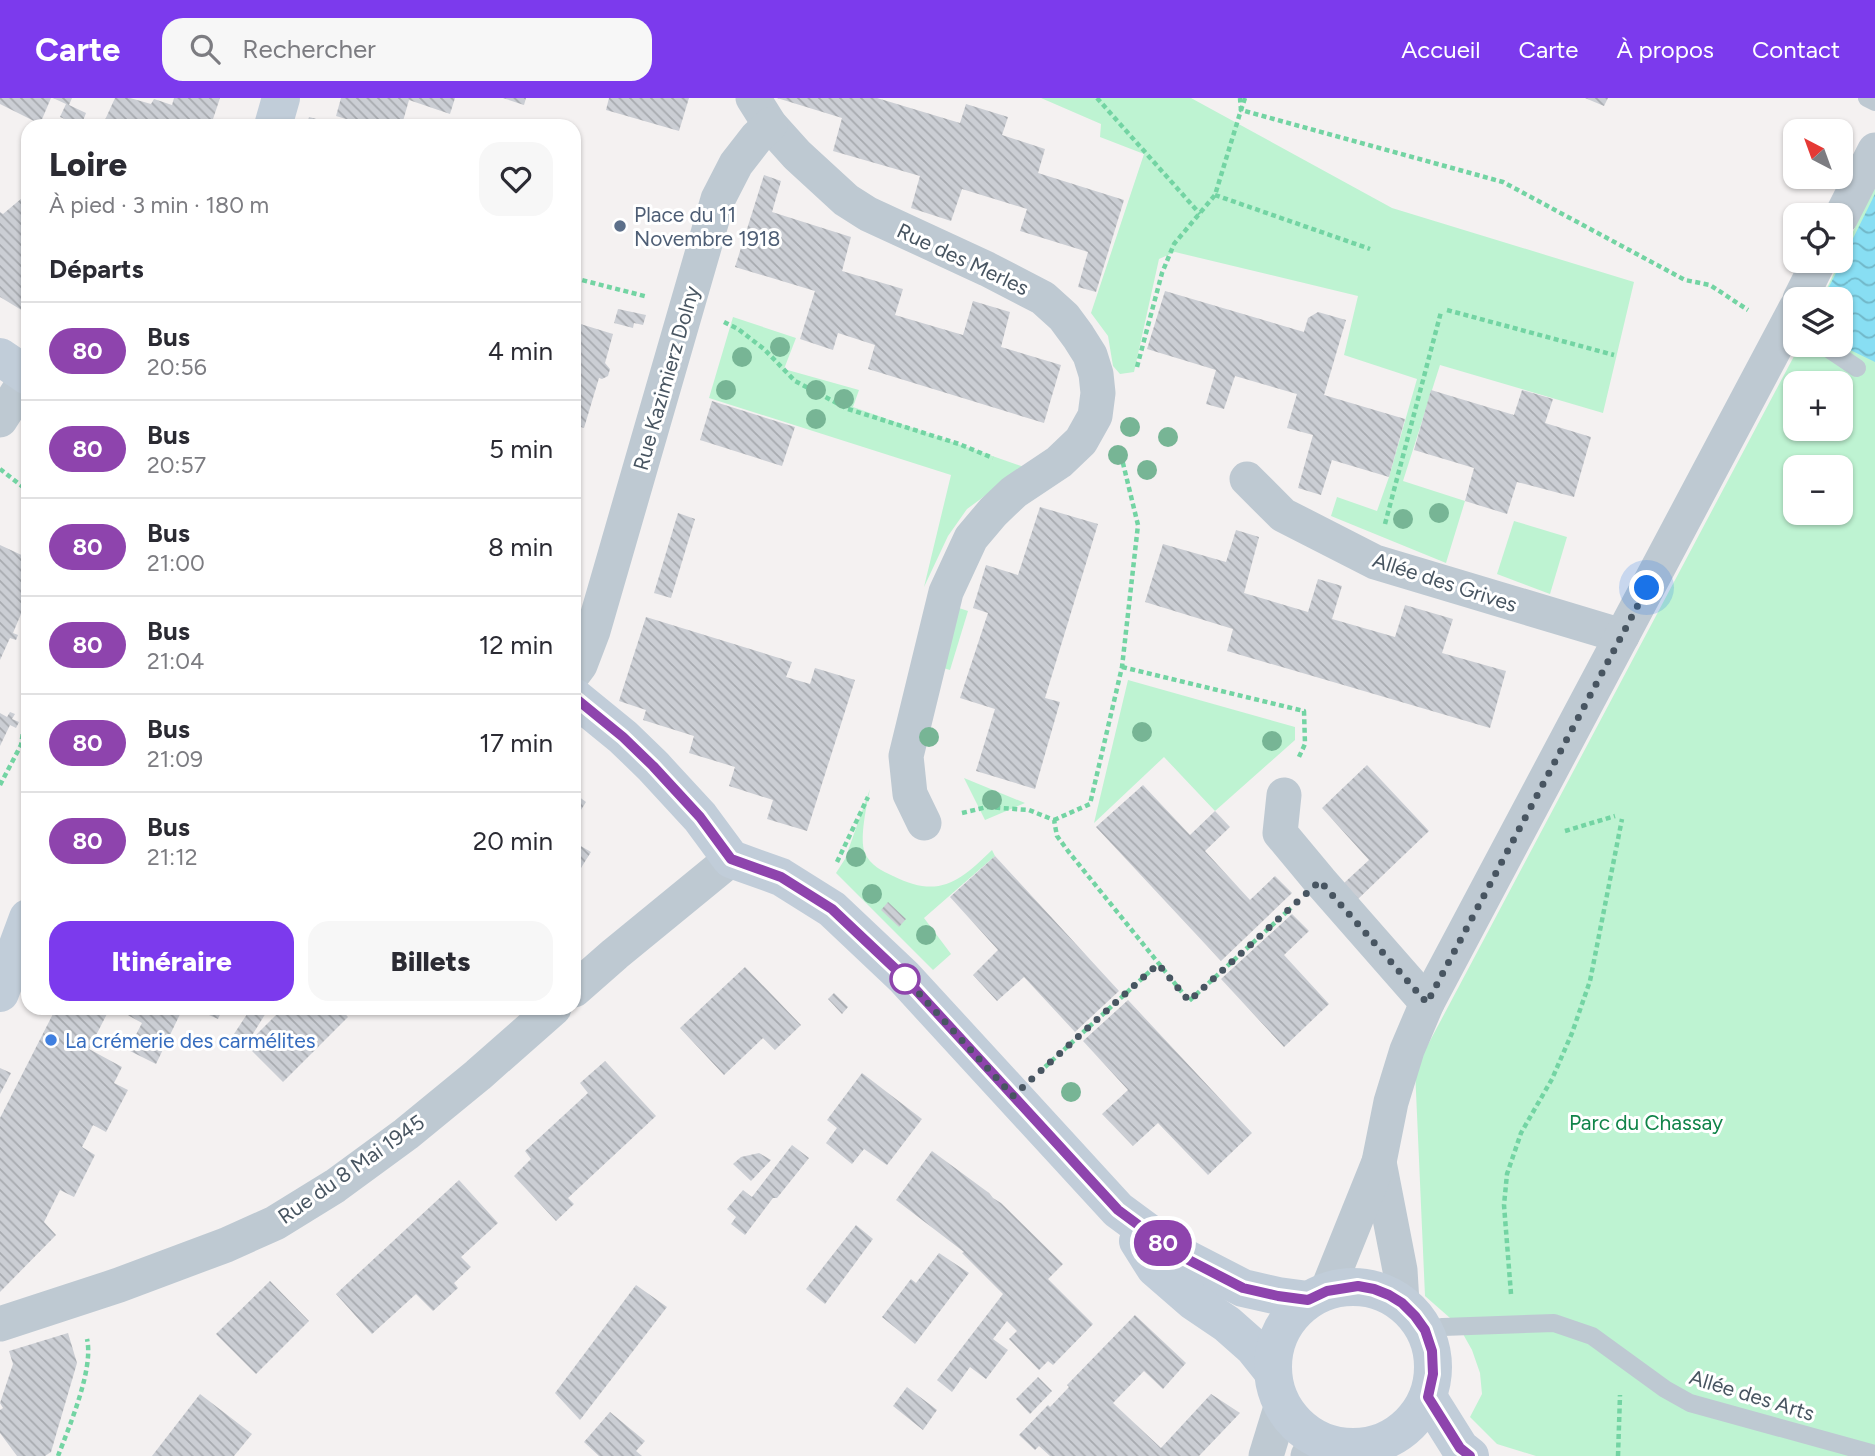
<!DOCTYPE html>
<html lang="fr">
<meta charset="utf-8">
<style>
body{margin:0;font-family:Figtree,sans-serif;background:#f7f7f7;color:#2b2b33;height:100vh;display:flex;flex-direction:column;font-size:26px;white-space:nowrap}
*{box-sizing:border-box;margin:0}
p{font-size:23px;color:#7c7c81}
.icon{flex:none;width:38px;height:38px;fill:none;stroke:currentColor;stroke-width:2;stroke-linecap:round;stroke-linejoin:round}
.map{position:relative;flex:1;overflow:hidden}
.panel{position:absolute;left:21px;top:21px;width:560px;height:896px;display:flex;flex-direction:column;background:#fff;border-radius:21px;box-shadow:0 2px 5px #0004}
.panel>*{flex:none}
.badge{padding:0 14px;border-radius:23px;font-size:24px;line-height:46px}
.needle{width:46px;rotate:319deg}
.buttons{position:absolute;left:1783px;top:21px;display:grid;gap:14px}
.buttons a{display:grid;place-items:center;width:70px;height:70px;border-radius:14px;background:#fff;box-shadow:0 2px 5px #0004;font-size:35px}
.you{position:absolute;width:35px;height:35px;margin:-18px;border:5px solid #fff;border-radius:50%;background:#1a73e8;box-shadow:0 0 0 10px #1a73e833}
.map>.badge{position:absolute;translate:-50% -50%;box-shadow:0 0 0 4px #fff}
h2{padding:0 28px;font-size:26px;line-height:63px}
.round{display:grid;place-items:center;flex:none;width:74px;height:74px;border-radius:21px;background:#f7f7f7}
.headline{display:flex;align-items:center;justify-content:space-between;height:119px;padding:0 28px}
h1{font-size:33px;font-weight:800;line-height:52px}
.action{display:flex;gap:14px;margin-top:auto;padding:14px 28px}
.action a{flex:1;height:80px;border-radius:21px;background:#7c3aed;color:#fff;font-size:28px;font-weight:800;line-height:80px;text-align:center}
.action a+a{background:#f7f7f7;color:#2b2b33}
ul{padding:0;list-style:none}
li{display:flex;align-items:center;gap:21px;height:98px;padding:0 28px;border-top:2px solid #e1e1e2}
li div{flex:1}
li b{display:block;font-size:26px}
li em{font-style:normal}
li .badge{min-width:77px;font-weight:700;text-align:center}
header{display:flex;align-items:center;gap:42px;box-sizing:border-box;height:98px;padding:0 35px;background:#7c3aed;color:#fff}
header strong{font-size:33px}
nav{display:flex;gap:38px;margin-inline-start:auto;font-size:24px}
.search{width:490px;height:63px;background:#f7f7f7;display:flex;align-items:center;gap:18px;box-sizing:border-box;padding:0 24px;border-radius:21px;color:#7c7c81;font-size:26px}
.map>svg:first-child{display:block}
.green{fill:#bef3d2;fill-rule:evenodd}
.water{fill:url(#water-waves)}
.building{fill:url(#building-back-hatch)}
.lines{fill:none;stroke-linecap:round;stroke-linejoin:round}
.path{stroke:#73d4a3;stroke-width:4.5;stroke-dasharray:5 3.5;stroke-linecap:butt}
.lane{stroke:#bec9d2;stroke-width:18}
.street{stroke:#bec9d2;stroke-width:35}
.secondary{stroke:#c1cdd9;stroke-width:38}
.tree{fill:#77b595}
.line-casing{stroke:#fff;stroke-width:16}
.line{stroke:#8e44ad;stroke-width:10}
.walk{stroke:#485561;stroke-width:7;stroke-dasharray:0 12.6}
.service-dot{fill:#5c6f8a;stroke:#fff;stroke-width:2.5}
.stop-dot{fill:#fff;stroke:#8e44ad;stroke-width:3.5}
.shop-dot{fill:#3f7fe0;stroke:#fff;stroke-width:2.5}
.labels{text-anchor:middle;dominant-baseline:central;stroke-width:6;stroke-linejoin:round;paint-order:stroke}
.service-label{font-size:21px;fill:#4e5e75;stroke:#fff;text-anchor:start}
.street-label{font-size:21px;fill:#485561;stroke:#fff}
.shop-label{font-size:21px;fill:#366cbe;stroke:#fff;text-anchor:start}
.park-label{font-size:21px;fill:#108449;stroke:#fff}
</style>
<header>
<strong>Carte</strong>
<div class="search"><svg class="icon" aria-label="search" viewBox="0 0 24 24"><circle cx="10" cy="10" r="6"/><path d="M15 15l6 6"/></svg>Rechercher</div>
<nav><a>Accueil</a><a>Carte</a><a>À propos</a><a>Contact</a></nav>
</header>
<div class="map">
<svg width="1875" height="1358" viewBox="0 0 1875 1358">
<defs>
<pattern id="water-waves" width="16" height="10" patternUnits="userSpaceOnUse" patternTransform="scale(1.75)"><rect width="16" height="10" fill="#88def3"/><path d="M0 5q4-4 8 0t8 0" fill="none" stroke="#71b7c8"/></pattern>
<pattern id="building-back-hatch" width="6" height="6" patternUnits="userSpaceOnUse" patternTransform="scale(1.75)"><rect width="6" height="6" fill="#cbced4"/><path d="M-1 5l2 2M0 0l6 6M5-1l2 2" fill="none" stroke="#a7aaaf"/></pattern>
</defs>
<rect width="100%" height="100%" fill="#f4f1f1"/>
<g class="green">
<path d="M 1041,0 L 1191,0 L 1392,110 L 1634,184 L 1603,315 L 1440,267 L 1403,383 L 1465,403 L 1446,465 L 1331,418 L 1337,399 L 1377,413 L 1389,379 L 1417,281 L 1344,257 L 1358,198 L 1175,154 L 1159,161 L 1134,274 L 1120,276 L 1113,268 L 1108,238 L 1091,215 L 1144,56 L 1100,39 L 1101,26 Z"/>
<path d="M 1875,86 L 1875,1358 L 1536,1358 L 1497,1346 L 1470,1319 L 1482,1296 L 1480,1275 L 1472,1252 L 1458,1227 L 1425,1198 L 1415,971 L 1800,247 L 1841,247 L 1841,201 L 1822,201 ZM 1796,285 L 1841,285 L 1841,331 L 1796,331 ZM 1796,369 L 1841,369 L 1841,415 L 1796,415 Z"/>
<path d="M 733,219 L 796,240 L 784,271 L 859,292 L 853,309 L 1024,369 L 967,411 L 948,438 L 924,489 L 951,377 L 709,300 Z"/>
<path d="M 1514,423 L 1567,439 L 1550,496 L 1497,476 Z"/>
<path d="M 959,510 L 968,513 L 950,572 L 940,569 Z"/>
<path d="M 1128,582 L 1295,629 L 1295,642 L 1215,713 L 1164,659 L 1094,725 Z"/>
<path d="M 964,680 L 1025,705 L 985,722 Z"/>
<path d="M 870,691 C 867,706 859,741 865,755 C 870,767 882,773 893,778 C 939,801 959,784 992,752 L 995,758 L 924,820 L 951,856 L 933,872 L 836,775 L 845,761 Z"/>
</g>
<path class="water" d="M 1875,96 L 1875,264 L 1840,247 L 1841,201 L 1823,201 Z"/>
<g class="building">
<path d="M 0,0 L 51,0 L 40,26 L 0,6 Z"/>
<path d="M 53,0 L 72,0 L 69,7 L 86,15 L 81,28 L 60,19 L 66,6 Z"/>
<path d="M 115,0 L 130,0 L 151,6 L 154,1 L 172,7 L 174,0 L 220,0 L 213,21 L 216,23 L 214,28 L 100,28 L 102,22 L 104,24 Z"/>
<path d="M 341,0 L 455,0 L 450,16 L 409,2 L 403,23 L 416,28 L 369,28 L 336,18 Z"/>
<path d="M 503,0 L 526,0 L 524,7 Z"/>
<path d="M 609,0 L 689,0 L 679,33 L 606,12 Z"/>
<path d="M 777,0 L 877,0 L 960,25 L 966,6 L 1008,19 L 1002,37 L 1045,51 L 1038,75 L 1124,102 L 1096,194 L 1078,189 L 1088,154 L 1020,133 L 1027,111 L 962,91 L 951,123 L 911,110 L 920,78 L 833,53 L 842,20 Z"/>
<path d="M 1585,0 L 1608,0 L 1604,8 Z"/>
<path d="M 309,19 L 338,27 L 338,28 L 306,28 Z"/>
<path d="M 764,77 L 781,83 L 772,114 L 851,139 L 842,173 L 903,191 L 895,217 L 963,237 L 973,203 L 1010,214 L 1001,249 L 1061,267 L 1044,325 L 868,271 L 875,247 L 838,235 L 833,252 L 800,241 L 815,193 L 735,169 Z"/>
<path d="M 28,95 L 28,216 L 0,199 L 0,114 L 3,116 Z"/>
<path d="M 1165,193 L 1304,234 L 1308,220 L 1318,214 L 1346,222 L 1324,297 L 1405,321 L 1389,379 L 1332,362 L 1321,397 L 1298,390 L 1313,337 L 1287,330 L 1297,296 L 1235,278 L 1224,311 L 1206,306 L 1216,272 L 1147,251 Z"/>
<path d="M 618,211 L 646,217 L 643,227 L 634,225 L 633,230 L 614,225 Z"/>
<path d="M 574,224 L 613,236 L 605,265 L 610,271 L 608,278 L 602,281 L 599,280 L 584,330 L 574,327 Z"/>
<path d="M 1431,292 L 1514,317 L 1522,292 L 1553,301 L 1545,325 L 1591,339 L 1574,399 L 1517,384 L 1507,416 L 1465,403 L 1474,370 L 1414,352 Z"/>
<path d="M 712,303 L 795,329 L 782,368 L 700,342 Z"/>
<path d="M 1040,409 L 1098,426 L 1045,600 L 1060,604 L 1035,691 L 976,673 L 995,611 L 960,600 L 988,515 L 973,510 L 986,467 L 1018,477 Z"/>
<path d="M 678,415 L 695,421 L 671,500 L 654,495 Z"/>
<path d="M 1236,432 L 1259,439 L 1244,495 L 1308,514 L 1318,481 L 1342,488 L 1332,521 L 1395,539 L 1405,507 L 1453,521 L 1442,555 L 1506,573 L 1490,630 L 1227,553 L 1233,531 L 1145,504 L 1163,446 L 1226,464 Z"/>
<path d="M 0,447 L 28,460 L 28,504 L 26,504 L 13,535 L 18,537 L 16,542 L 10,540 L 0,562 Z"/>
<path d="M 646,519 L 792,564 L 786,579 L 810,586 L 815,570 L 855,582 L 807,733 L 767,721 L 773,702 L 729,688 L 735,669 L 689,655 L 694,638 L 643,622 L 646,612 L 619,603 Z"/>
<path d="M 10,614 L 15,616 L 12,621 L 19,624 L 16,630 L 10,627 L 0,648 L 0,615 L 7,619 Z"/>
<path d="M 1367,667 L 1429,733 L 1358,801 L 1344,785 L 1369,762 L 1322,710 Z"/>
<path d="M 1143,687 L 1190,737 L 1215,713 L 1230,729 L 1205,753 L 1250,802 L 1275,778 L 1292,795 L 1221,863 L 1096,729 Z"/>
<path d="M 574,695 L 586,704 L 574,723 Z"/>
<path d="M 574,744 L 591,754 L 574,781 Z"/>
<path d="M 995,758 L 1119,893 L 1075,934 L 1024,879 L 997,903 L 973,877 L 998,852 L 950,799 Z"/>
<path d="M 888,804 L 906,821 L 899,829 L 881,812 Z"/>
<path d="M 1292,816 L 1309,833 L 1284,857 L 1329,906 L 1284,949 L 1221,881 Z"/>
<path d="M 745,869 L 801,927 L 775,952 L 763,940 L 724,977 L 680,930 Z"/>
<path d="M 834,895 L 848,909 L 842,916 L 828,901 Z"/>
<path d="M 1128,902 L 1252,1035 L 1208,1077 L 1158,1025 L 1133,1048 L 1102,1016 L 1128,992 L 1083,943 Z"/>
<path d="M 56,910 L 110,910 L 89,951 L 122,969 L 114,985 L 128,992 L 106,1034 L 93,1027 L 82,1049 L 95,1057 L 74,1099 L 60,1092 L 44,1124 L 56,1137 L 0,1194 L 0,1020 Z"/>
<path d="M 115,910 L 183,910 L 156,966 L 128,952 L 142,925 Z"/>
<path d="M 193,910 L 223,910 L 218,921 Z"/>
<path d="M 251,910 L 269,910 L 246,947 L 234,936 Z"/>
<path d="M 283,910 L 340,910 L 348,919 L 283,984 L 246,947 Z"/>
<path d="M 605,963 L 656,1018 L 568,1100 L 574,1106 L 556,1123 L 514,1078 L 531,1061 L 525,1053 L 588,995 L 580,985 Z"/>
<path d="M 0,970 L 11,975 L 0,996 Z"/>
<path d="M 862,975 L 922,1021 L 887,1067 L 864,1051 L 852,1066 L 826,1045 L 837,1030 L 827,1022 Z"/>
<path d="M 792,1047 L 809,1060 L 777,1100 L 773,1100 L 745,1137 L 731,1126 L 736,1119 L 727,1111 L 743,1092 L 752,1099 Z"/>
<path d="M 932,1053 L 989,1095 L 993,1100 L 1001,1105 L 1063,1166 L 1048,1181 L 1093,1226 L 1053,1267 L 1048,1263 L 1039,1272 L 1009,1241 L 1017,1233 L 1007,1223 L 993,1241 L 1008,1252 L 986,1281 L 970,1269 L 952,1294 L 937,1282 L 1003,1196 L 962,1155 L 964,1154 L 896,1102 Z"/>
<path d="M 759,1055 L 771,1062 L 751,1083 L 733,1066 L 741,1059 Z"/>
<path d="M 459,1082 L 498,1125 L 461,1159 L 471,1169 L 454,1185 L 458,1190 L 433,1213 L 416,1196 L 372,1236 L 336,1196 Z"/>
<path d="M 856,1127 L 873,1141 L 825,1206 L 806,1191 Z"/>
<path d="M 939,1155 L 969,1175 L 915,1246 L 882,1219 L 911,1181 L 916,1185 Z"/>
<path d="M 270,1183 L 309,1223 L 256,1276 L 216,1236 Z"/>
<path d="M 636,1187 L 667,1209 L 580,1322 L 555,1295 Z"/>
<path d="M 1135,1217 L 1186,1265 L 1163,1291 L 1144,1273 L 1113,1305 L 1161,1350 L 1211,1296 L 1240,1315 L 1199,1358 L 1050,1358 L 1039,1348 L 1035,1352 L 1019,1337 L 1048,1307 L 1050,1309 L 1069,1289 L 1067,1287 Z"/>
<path d="M 68,1235 L 77,1265 L 51,1354 L 45,1358 L 17,1358 L 0,1335 L 0,1312 L 3,1310 L 0,1305 L 13,1266 L 9,1253 Z"/>
<path d="M 1038,1279 L 1052,1293 L 1030,1316 L 1016,1301 Z"/>
<path d="M 907,1289 L 937,1312 L 923,1332 L 893,1308 Z"/>
<path d="M 200,1296 L 252,1336 L 234,1358 L 152,1358 Z"/>
<path d="M 610,1314 L 645,1343 L 636,1353 L 642,1358 L 599,1358 L 584,1344 Z"/>
</g>
<g class="lines">
<g class="path">
<path d="M 1097,0 L 1200,116"/>
<path d="M 1245,0 L 1241,12 L 1503,84 L 1685,182 L 1710,187 L 1748,212"/>
<path d="M 1215,97 L 1370,151"/>
<path d="M 574,180 L 648,199"/>
<path d="M 1447,212 L 1614,257"/>
<path d="M 724,224 L 738,231 L 764,251 L 795,283 L 848,311 L 959,346 L 993,360"/>
<path d="M 1137,269 L 1162,175 L 1174,146 L 1215,97 L 1241,12 L 1240,0"/>
<path d="M 0,371 L 28,393"/>
<path d="M 1385,426 L 1441,214"/>
<path d="M 1122,569 L 1304,613 L 1305,646 L 1298,661"/>
<path d="M 0,687 L 21,647 L 28,603"/>
<path d="M 962,715 L 987,709 L 1029,712 L 1054,722 L 1057,738 L 1068,753 L 1189,903 L 1291,810"/>
<path d="M 1054,722 L 1090,706 L 1122,569 L 1138,427 L 1121,357"/>
<path d="M 1565,733 L 1615,718"/>
<path d="M 837,764 L 868,699"/>
<path d="M 1045,969 L 1158,866"/>
<path d="M 1511,1196 L 1504,1107 L 1507,1076 L 1521,1035 L 1552,981 L 1572,935 L 1590,883 L 1622,721"/>
<path d="M 58,1358 C 69,1329 94,1271 87,1241"/>
<path d="M 1618,1358 L 1620,1297"/>
</g>
<g class="lane">
<path d="M 1867,0 L 1875,4"/>
<path d="M 1823,247 L 1857,270"/>
<path d="M 1425,1232 L 1443,1229 L 1554,1225 L 1592,1238 L 1665,1291 L 1690,1305 L 1875,1356"/>
</g>
<g class="street">
<path d="M 753,0 L 770,27 L 797,57 L 846,102 L 868,116 L 987,171 L 1043,200 L 1064,219 L 1078,238 L 1090,257 L 1096,276 L 1098,295 L 1095,318 L 1081,343 L 1059,364 L 1014,394 L 993,414 L 971,440 L 946,494 L 906,658 L 910,696 L 924,725"/>
<path d="M 1841,119 L 1875,52"/>
<path d="M 1800,201 L 1819,163"/>
<path d="M 0,322 L 28,278"/>
<path d="M 1247,381 L 1283,417 L 1375,464 L 1622,538"/>
<path d="M 574,575 L 580,567 L 593,533 L 718,101 L 736,66 L 757,39 L 770,27"/>
<path d="M 1284,697 L 1280,735 L 1320,783 L 1427,905"/>
<path d="M 574,892 L 615,856 L 731,761"/>
<path d="M 1379,1064 L 1400,1172 L 1402,1205"/>
<path d="M 1327,1193 L 1379,1064 L 1391,1004 L 1407,952 L 1427,905 L 1796,210"/>
<path d="M 0,1226 L 119,1187 L 226,1147 L 275,1125 L 335,1088 L 406,1036 L 478,977 L 554,910"/>
<path d="M 1266,1358 L 1282,1306"/>
<path d="M 1308,1358 L 1326,1344"/>
</g>
<g class="secondary">
<path d="M 273,28 L 281,0"/>
<path d="M 0,259 L 28,278"/>
<path d="M 574,599 L 623,639 L 653,668 L 700,719 L 731,761 L 781,779 L 832,811 L 904,879 L 1118,1112 L 1179,1157 L 1243,1190 L 1278,1198 L 1308,1202"/>
<path d="M 0,895 L 28,820"/>
<path d="M 1138,1143 L 1155,1170 L 1193,1203 L 1227,1226 L 1253,1249 L 1273,1274"/>
<circle cx="1353" cy="1269" r="80"/>
<path d="M 1428,1299 L 1460,1350 L 1470,1358"/>
</g>
</g>
<g class="tree">
<circle cx="780" cy="249" r="10"/>
<circle cx="742" cy="259" r="10"/>
<circle cx="726" cy="292" r="10"/>
<circle cx="816" cy="292" r="10"/>
<circle cx="844" cy="301" r="10"/>
<circle cx="816" cy="321" r="10"/>
<circle cx="1130" cy="329" r="10"/>
<circle cx="1168" cy="339" r="10"/>
<circle cx="1118" cy="357" r="10"/>
<circle cx="1147" cy="372" r="10"/>
<circle cx="1439" cy="415" r="10"/>
<circle cx="1403" cy="421" r="10"/>
<circle cx="1142" cy="634" r="10"/>
<circle cx="929" cy="639" r="10"/>
<circle cx="1272" cy="643" r="10"/>
<circle cx="992" cy="702" r="10"/>
<circle cx="856" cy="759" r="10"/>
<circle cx="872" cy="796" r="10"/>
<circle cx="926" cy="837" r="10"/>
<circle cx="1071" cy="994" r="10"/>
</g>
<g class="lines">
<g class="line-casing">
<path id="line" d="M 574,599 L 623,639 L 653,668 L 700,719 L 731,761 L 781,779 L 832,811 L 904,879 L 1118,1112 L 1179,1157 L 1243,1190 L 1278,1198 L 1308,1202 L 1327,1193 L 1358,1188 L 1374,1191 L 1389,1197 L 1402,1205 L 1415,1218 L 1425,1232 L 1432,1253 L 1433,1276 L 1428,1299 L 1460,1350 L 1470,1358"/>
</g>
<use href="#line" class="line"/>
<path class="walk" d="M 905,881 L 904,879 L 1013,998 L 1158,866 L 1189,903 L 1320,783 L 1427,905 L 1647,490"/>
</g>
<circle class="service-dot" cx="620" cy="128" r="7"/>
<circle class="stop-dot" cx="905" cy="881" r="14"/>
<circle class="shop-dot" cx="51" cy="942" r="7"/>
<g class="labels">
<g class="service-label">
<text x="634" y="116">Place du 11<tspan x="634" dy="24">Novembre 1918</tspan></text>
</g>
<g class="street-label">
<text transform="translate(963 161) rotate(25)">Rue des Merles</text>
<text transform="translate(666 280) rotate(-74)">Rue Kazimierz Dolny</text>
<text transform="translate(1445 484) rotate(18)">Allée des Grives</text>
<text transform="translate(351 1071) rotate(-35)">Rue du 8 Mai 1945</text>
<text transform="translate(1752 1297) rotate(17)">Allée des Arts</text>
</g>
<g class="shop-label">
<text x="65" y="942">La crémerie des carmélites</text>
</g>
<g class="park-label">
<text x="1646" y="1024">Parc du Chassay</text>
</g>
</g>
</svg>
<div class="buttons">
<a><svg class="needle" viewBox="-14 -14 28 28"><path d="M0-13l5 13h-10z" fill="#e53935"/><path d="M0 13l5-13h-10z" fill="#7c7c81"/></svg></a>
<a><svg class="icon" aria-label="locate" viewBox="0 0 24 24"><circle cx="12" cy="12" r="6"/><path d="M12 2v4M12 18v4M2 12h4M18 12h4"/></svg></a>
<a><svg class="icon" aria-label="layers" viewBox="0 0 24 24"><path d="M12 4l9 5-9 5-9-5zM3 14l9 5 9-5"/></svg></a>
<a>+</a>
<a>−</a>
</div>
<div class="you" style="left:1647px;top:490px"></div>
<b class="badge" style="left:1163px;top:1145px;background:#8e44ad;color:#fff">80</b>
<section class="panel">
<div class="headline"><div><h1>Loire</h1><p>À pied · 3 min · 180 m</p></div><a class="round"><svg class="icon" aria-label="heart" viewBox="0 0 24 24"><path d="M12 20l-8-8c-3-5 5-10 8-4 3-6 11-1 8 4z"/></svg></a></div>
<h2>Départs</h2>
<ul>
<li><span class="badge" style="background:#8e44ad;color:#fff">80</span><div><b>Bus</b><p>20:56</p></div><em>4 min</em></li>
<li><span class="badge" style="background:#8e44ad;color:#fff">80</span><div><b>Bus</b><p>20:57</p></div><em>5 min</em></li>
<li><span class="badge" style="background:#8e44ad;color:#fff">80</span><div><b>Bus</b><p>21:00</p></div><em>8 min</em></li>
<li><span class="badge" style="background:#8e44ad;color:#fff">80</span><div><b>Bus</b><p>21:04</p></div><em>12 min</em></li>
<li><span class="badge" style="background:#8e44ad;color:#fff">80</span><div><b>Bus</b><p>21:09</p></div><em>17 min</em></li>
<li><span class="badge" style="background:#8e44ad;color:#fff">80</span><div><b>Bus</b><p>21:12</p></div><em>20 min</em></li>
</ul>
<div class="action"><a>Itinéraire</a><a>Billets</a></div>
</section>
</div>
